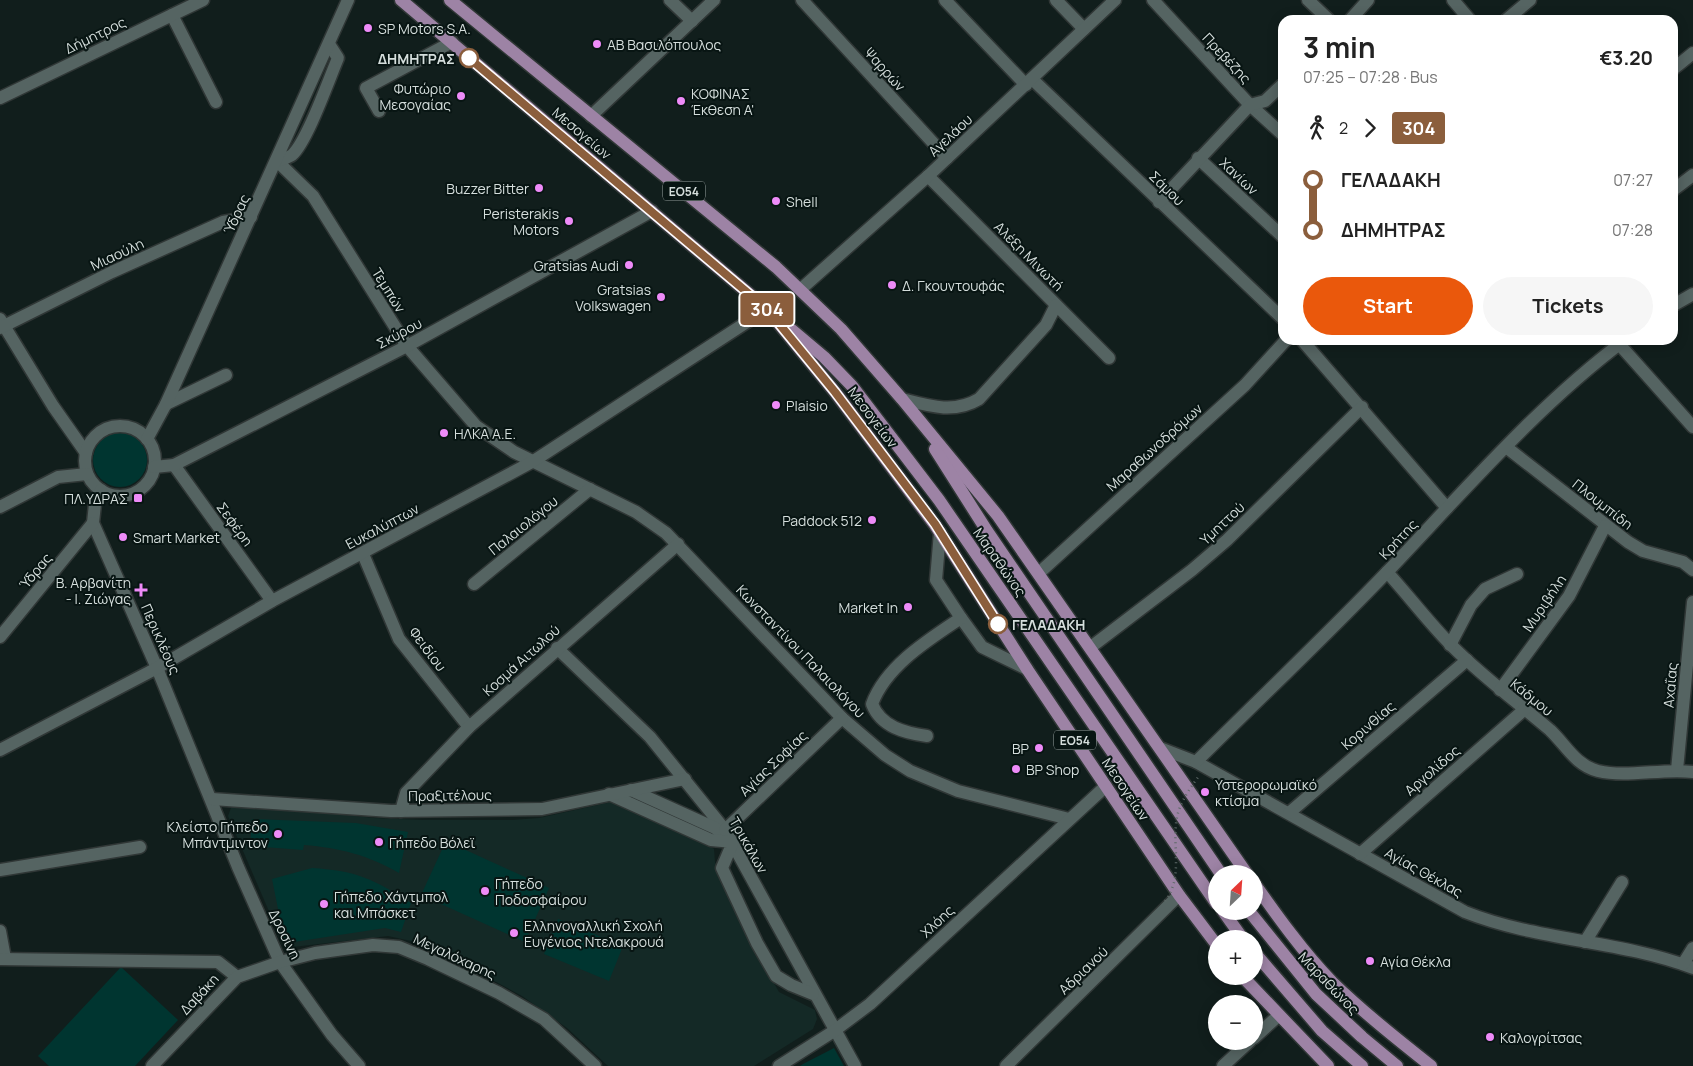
<!DOCTYPE html>
<meta charset="utf-8">
<style>
body{margin:0;font-family:Manrope,sans-serif;background:#f6f6f6;color:#222;height:100vh;display:flex;flex-direction:column;font-size:19px;white-space:nowrap}
*{box-sizing:border-box;margin:0}
p{font-size:16px;color:#767676}
.icon{flex:none;width:28px;height:28px;fill:none;stroke:currentColor;stroke-width:2;stroke-linecap:round;stroke-linejoin:round}
.map{position:relative;flex:1;overflow:hidden}
.panel{position:absolute;left:1278px;top:15px;width:400px;height:330px;display:flex;flex-direction:column;background:#fff;border-radius:15px;box-shadow:0 2px 12px #0003}
.panel>*{flex:none}
.badge{padding:0 10px;border-radius:4px;font-size:18px;line-height:32px}
.needle{width:32px;rotate:25deg}
.buttons{position:absolute;left:1208px;top:865px;display:grid;gap:10px}
.buttons a{display:grid;place-items:center;width:55px;height:55px;border-radius:50%;background:#fff;box-shadow:0 2px 12px #0003;font-size:25px}
.map>.badge{position:absolute;translate:-50% -50%;box-shadow:0 0 0 2px #fff}
.legs{display:flex;align-items:center;gap:8px;height:55px;padding:0 25px;font-size:16px}
.legs p{margin-inline-start:auto}
.summary{display:flex;align-items:center;justify-content:space-between;height:85px;padding:0 25px}
h1{font-size:28px;font-weight:700;line-height:38px}
.primary-button{display:flex;gap:10px;margin-top:auto;padding:10px 25px}
.primary-button a{flex:1;height:58px;border-radius:30px;background:#ea580c;color:#fff;font-size:20px;font-weight:700;line-height:58px;text-align:center}
.primary-button a+a{background:#f6f6f6;color:#222}
ul{padding:0 25px;list-style:none}
li{display:flex;align-items:center;gap:18px;height:50px;font-size:19px}
li i{display:grid;place-items:center;width:8px;height:100%;margin:0 6px;background:currentColor}
li i::after{content:'';width:12px;height:12px;margin:-6px;border:4px solid;border-radius:50%;background:#fff}
li p{margin-inline-start:auto}
li:first-child i{background:linear-gradient(#0000 50%,currentColor 0)}
li:last-child i{background:linear-gradient(currentColor 50%,#0000 0)}
.map>svg:first-child{display:block}
.built{fill:#142926}
.green{fill:#003530}
.lines{fill:none;stroke-linecap:round;stroke-linejoin:round}
.minor-casing{stroke:#303736;stroke-width:15}
.major-casing{stroke:#303736;stroke-width:15}
.minor{stroke:#556462;stroke-width:12}
.major{stroke:#9d83a5;stroke-width:12}
.path-bridge{stroke:#5e6a68;stroke-width:2.5;stroke-dasharray:1 4;stroke-linecap:butt}
.line-1-casing{stroke:#fff;stroke-width:11}
.line-1{stroke:#8b5e3c;stroke-width:8}
.poi-dot{fill:#ee8bf8;stroke:#081513;stroke-width:2}
.stop-1-dot{fill:#fff;stroke:#8b5e3c;stroke-width:2.5}
.labels{text-anchor:middle;dominant-baseline:central;stroke-width:4;stroke-linejoin:round;paint-order:stroke}
.shield{fill:#081513;stroke:#98a2a0;stroke-width:1}
.shield-label{font-size:12px;font-weight:bold;fill:#d5dedc}
.poi-label{font-size:14px;fill:#d5dedc;stroke:#081513;text-anchor:start}
.street-label{font-size:14px;fill:#d5dedc;stroke:#081513}
.stop-label{font-size:14px;font-weight:bold;fill:#d5dedc;stroke:#081513;text-anchor:end}
</style>
<div class="map">
<svg width="1693" height="1066" viewBox="0 0 1693 1066">
<rect width="100%" height="100%" fill="#111e1c"/>
<path class="built" d="M 611,802 L 706,843 L 714,849 L 715,862 L 770,976 L 779,992 L 815,1010 L 817,1019 L 813,1029 L 754,1066 L 608,1066 L 567,1028 L 522,996 L 465,965 L 411,941 L 388,936 L 293,947 L 286,944 L 277,930 L 228,816 L 232,805 L 242,804 L 374,818 L 423,820 L 512,820 L 539,818 Z"/>
<g class="green">
<circle cx="120" cy="460" r="27"/>
<path d="M 252,819 L 356,823 L 408,832 L 399,873 C 368,855 340,848 304,845 L 303,850 L 250,846 Z"/>
<path d="M 446,841 L 549,888 L 525,942 L 421,895 Z"/>
<path d="M 312,868 C 358,871 373,879 411,903 L 401,932 L 385,928 L 294,942 L 284,939 L 272,879 Z"/>
<path d="M 558,919 L 623,946 L 609,981 L 544,954 Z"/>
<path d="M 121,967 L 178,1020 L 135,1066 L 49,1066 L 38,1056 Z"/>
<path d="M 834,1048 L 844,1066 L 800,1066 L 803,1064 Z"/>
</g>
<g class="lines">
<g class="minor-casing">
<g id="minor">
<path d="M 670,0 L 692,21"/>
<path d="M 802,0 L 947,158"/>
<path d="M 945,0 L 1026,85"/>
<path d="M 1056,0 L 1084,29"/>
<path d="M 1153,0 L 1250,105 L 1282,134"/>
<path d="M 1308,0 L 1329,20"/>
<path d="M 1453,0 L 1470,20"/>
<path d="M 172,15 L 216,102"/>
<path d="M 1350,20 L 1368,0"/>
<path d="M 1506,20 L 1530,0"/>
<path d="M 1672,70 L 1693,53"/>
<path d="M 1032,79 L 1282,318"/>
<path d="M 0,98 L 203,0"/>
<path d="M 379,111 L 366,88 L 452,42"/>
<path d="M 591,116 L 714,0"/>
<path d="M 1198,158 L 1282,236"/>
<path d="M 277,161 L 313,196 L 407,346 L 476,426 L 514,452 L 636,512 L 666,533 L 842,718 L 885,755 L 910,771 L 958,791 L 1069,819"/>
<path d="M 277,161 C 282,159 288,158 292,155 C 307,142 329,79 338,58 L 329,44"/>
<path d="M 928,176 L 1109,358"/>
<path d="M 1672,191 L 1693,175"/>
<path d="M 1159,202 L 1250,105 L 1265,101 L 1282,85"/>
<path d="M 801,289 L 928,176 L 1115,0"/>
<path d="M 1672,306 L 1693,294"/>
<path d="M 0,319 L 53,406 L 86,453"/>
<path d="M 0,328 L 112,272 L 223,222 L 251,217"/>
<path d="M 1302,340 L 1447,508"/>
<path d="M 1619,344 L 1693,427"/>
<path d="M 902,399 C 929,406 954,414 979,399 L 1046,325 L 1056,305"/>
<path d="M 166,404 L 226,375"/>
<circle cx="120" cy="461" r="35"/>
<path d="M 147,439 L 166,404 L 348,0"/>
<path d="M 1506,447 L 1628,542 L 1643,551 L 1683,562 L 1693,570"/>
<path d="M 174,465 L 272,601"/>
<path d="M 154,467 L 174,465 L 407,346 L 652,211"/>
<path d="M 101,490 L 95,504 L 93,523 L 157,668 L 238,867 L 280,962 L 332,1035 L 359,1066"/>
<path d="M 0,507 L 58,477 L 87,474"/>
<path d="M 940,532 L 936,580 L 961,618 L 982,647 L 1027,669"/>
<path d="M 363,554 L 399,639 L 469,727"/>
<path d="M 1387,572 C 1409,596 1429,623 1452,646 C 1483,677 1517,702 1550,730 C 1566,745 1575,765 1598,771 C 1627,778 1663,768 1693,772"/>
<path d="M 1039,573 L 1245,385 L 1286,340"/>
<path d="M 474,584 L 590,489"/>
<path d="M 0,637 L 93,523"/>
<path d="M 1450,645 L 1471,605 L 1485,589 L 1517,574"/>
<path d="M 1091,647 L 1192,570 L 1227,540 L 1362,407"/>
<path d="M 557,648 L 650,737 L 725,830 L 855,1066"/>
<path d="M 1500,690 L 1569,596 L 1605,526"/>
<path d="M 927,736 C 905,733 881,727 872,704 C 886,666 928,640 961,618"/>
<path d="M 1160,748 L 1196,762 L 1465,912 C 1538,941 1619,940 1693,968"/>
<path d="M 0,750 L 157,668 L 272,601 L 532,462 L 767,309"/>
<path d="M 1196,762 C 1260,698 1326,636 1389,570 C 1463,492 1539,404 1625,340"/>
<path d="M 1677,770 L 1693,602"/>
<path d="M 631,790 L 715,828 L 725,836"/>
<path d="M 609,794 L 711,840 L 733,842 L 722,868 L 757,943 L 776,976 L 791,985 L 813,994"/>
<path d="M 212,799 L 391,811 L 542,809 L 685,779"/>
<path d="M 401,811 L 406,793 L 469,727 L 678,544"/>
<path d="M 1289,813 L 1467,660"/>
<path d="M 725,830 L 842,718"/>
<path d="M 1360,854 L 1525,709"/>
<path d="M 0,870 L 140,847"/>
<path d="M 0,931 L 5,958"/>
<path d="M 1585,942 L 1622,882"/>
<path d="M 0,959 L 218,962 L 237,977"/>
<path d="M 1683,964 L 1693,948"/>
<path d="M 1254,1038 L 1278,1016"/>
<path d="M 152,1066 L 237,977 L 280,962 L 315,953 L 373,945 L 399,947 L 428,959 L 499,993 L 544,1019 L 595,1066"/>
<path d="M 779,1066 L 834,1031 L 870,1004 L 1106,786"/>
<path d="M 1006,1066 L 1179,895"/>
<path d="M 1223,1066 L 1250,1041"/>
</g>
</g>
<g class="major-casing">
<g id="major">
<path d="M 401,0 L 767,309 L 835,392 L 935,525 L 1027,669 L 1179,895 L 1216,944"/>
<path d="M 450,0 L 776,267 L 841,329 L 902,399 L 998,516 L 1247,874"/>
<path d="M 792,330 L 824,357 L 852,386 L 939,500 L 1216,903"/>
<path d="M 935,449 L 987,531 L 1221,874"/>
<path d="M 1254,883 C 1278,917 1303,952 1332,982 C 1363,1012 1397,1039 1431,1066"/>
<path d="M 1223,911 L 1243,939"/>
<path d="M 1249,911 L 1316,994 L 1362,1037 L 1397,1066"/>
<path d="M 1254,952 L 1322,1031 L 1362,1066"/>
<path d="M 1242,976 L 1328,1066"/>
</g>
</g>
<use href="#minor" class="minor"/>
<use href="#major" class="major"/>
<path class="path-bridge" d="M 1165,901 C 1185,876 1170,842 1178,813 C 1182,799 1191,787 1199,776"/>
</g>
<g class="lines">
<g class="line-1-casing">
<path id="line-1" d="M 469,58 L 767,309 L 835,392 L 935,524 L 998,624"/>
</g>
<use href="#line-1" class="line-1"/>
</g>
<g class="poi-dot">
<circle cx="368" cy="28" r="5"/>
<circle cx="597" cy="44" r="5"/>
<circle cx="461" cy="96" r="5"/>
<circle cx="681" cy="101" r="5"/>
<circle cx="539" cy="188" r="5"/>
<circle cx="776" cy="201" r="5"/>
<circle cx="569" cy="221" r="5"/>
<circle cx="629" cy="265" r="5"/>
<circle cx="892" cy="285" r="5"/>
<circle cx="661" cy="297" r="5"/>
<circle cx="776" cy="405" r="5"/>
<circle cx="444" cy="433" r="5"/>
<rect x="133" y="493" width="10" height="10" rx="2.5"/>
<circle cx="872" cy="520" r="5"/>
<circle cx="123" cy="537" r="5"/>
<path d="M138.5 582.5h5v5h5v5h-5v5h-5v-5h-5v-5h5z"/>
<circle cx="908" cy="607" r="5"/>
<circle cx="1039" cy="748" r="5"/>
<circle cx="1016" cy="769" r="5"/>
<circle cx="1205" cy="792" r="5"/>
<circle cx="278" cy="834" r="5"/>
<circle cx="379" cy="842" r="5"/>
<circle cx="485" cy="891" r="5"/>
<circle cx="324" cy="904" r="5"/>
<circle cx="514" cy="933" r="5"/>
<circle cx="1370" cy="961" r="5"/>
<circle cx="1490" cy="1037" r="5"/>
</g>
<g class="stop-1-dot">
<circle cx="469" cy="58" r="9"/>
<circle cx="998" cy="624" r="9"/>
</g>
<g class="labels">
<g class="shield">
<rect x="663" y="181.5" width="42" height="19" rx="4"/>
<rect x="1054" y="730.5" width="42" height="19" rx="4"/>
</g>
<g class="shield-label">
<text x="684" y="191">ΕΟ54</text>
<text x="1075" y="740">ΕΟ54</text>
</g>
<g class="poi-label">
<text x="378" y="28">SP Motors S.A.</text>
<text x="607" y="44">ΑΒ Βασιλόπουλος</text>
<text x="451" y="88" text-anchor="end">Φυτώριο<tspan x="451" dy="16">Μεσογαίας</tspan></text>
<text x="691" y="93">ΚΟΦΙΝΑΣ<tspan x="691" dy="16">Έκθεση Α'</tspan></text>
<text x="529" y="188" text-anchor="end">Buzzer Bitter</text>
<text x="786" y="201">Shell</text>
<text x="559" y="213" text-anchor="end">Peristerakis<tspan x="559" dy="16">Motors</tspan></text>
<text x="619" y="265" text-anchor="end">Gratsias Audi</text>
<text x="902" y="285">Δ. Γκουντουφάς</text>
<text x="651" y="289" text-anchor="end">Gratsias<tspan x="651" dy="16">Volkswagen</tspan></text>
<text x="786" y="405">Plaisio</text>
<text x="454" y="433">ΗΛΚΑ Α.Ε.</text>
<text x="128" y="498" text-anchor="end">ΠΛ.ΥΔΡΑΣ</text>
<text x="862" y="520" text-anchor="end">Paddock 512</text>
<text x="133" y="537">Smart Market</text>
<text x="131" y="582" text-anchor="end">Β. Αρβανίτη<tspan x="131" dy="16">- Ι. Ζιώγας</tspan></text>
<text x="898" y="607" text-anchor="end">Market In</text>
<text x="1029" y="748" text-anchor="end">BP</text>
<text x="1026" y="769">BP Shop</text>
<text x="1215" y="784">Υστερορωμαϊκό<tspan x="1215" dy="16">κτίσμα</tspan></text>
<text x="268" y="826" text-anchor="end">Κλείστο Γήπεδο<tspan x="268" dy="16">Μπάντμιντον</tspan></text>
<text x="389" y="842">Γήπεδο Βόλεϊ</text>
<text x="495" y="883">Γήπεδο<tspan x="495" dy="16">Ποδοσφαίρου</tspan></text>
<text x="334" y="896">Γήπεδο Χάντμπολ<tspan x="334" dy="16">και Μπάσκετ</tspan></text>
<text x="524" y="925">Ελληνογαλλική Σχολή<tspan x="524" dy="16">Ευγένιος Ντελακρουά</tspan></text>
<text x="1380" y="961">Αγία Θέκλα</text>
<text x="1500" y="1037">Καλογρίτσας</text>
</g>
<g class="street-label">
<text transform="translate(95 35) rotate(-26)">Δήμητρος</text>
<text transform="translate(1227 58) rotate(47)">Πρεβέζης</text>
<text transform="translate(885 69) rotate(48)">Ψαρρών</text>
<text transform="translate(582 133) rotate(40)">Μεσογείων</text>
<text transform="translate(950 135) rotate(-43)">Αγελάου</text>
<text transform="translate(1239 176) rotate(43)">Χανίων</text>
<text transform="translate(1167 188) rotate(44)">Σάμου</text>
<text transform="translate(236 214) rotate(-65)">Ύδρας</text>
<text transform="translate(117 254) rotate(-25)">Μιαούλη</text>
<text transform="translate(1029 256) rotate(45)">Αλέξη Μινωτή</text>
<text transform="translate(389 290) rotate(58)">Τεμπών</text>
<text transform="translate(399 333) rotate(-28)">Σκύρου</text>
<text transform="translate(873 417) rotate(53)">Μεσογείων</text>
<text transform="translate(1154 447) rotate(-42)">Μαραθωνοδρόμων</text>
<text transform="translate(1603 504) rotate(38)">Πλουμπίδη</text>
<text transform="translate(1222 523) rotate(-43)">Υμηττού</text>
<text transform="translate(235 524) rotate(54)">Σεφέρη</text>
<text transform="translate(523 525) rotate(-39)">Παλαιολόγου</text>
<text transform="translate(382 526) rotate(-28)">Ευκαλύπτων</text>
<text transform="translate(1398 539) rotate(-47)">Κρήτης</text>
<text transform="translate(1000 562) rotate(55)">Μαραθώνος</text>
<text transform="translate(35 571) rotate(-50)">Ύδρας</text>
<text transform="translate(1544 603) rotate(-56)">Μυριβήλη</text>
<text transform="translate(161 639) rotate(66)">Περικλέους</text>
<text transform="translate(428 649) rotate(53)">Φειδίου</text>
<text transform="translate(801 651) rotate(46)">Κωνσταντίνου Παλαιολόγου</text>
<text transform="translate(521 660) rotate(-42)">Κοσμά Αιτωλού</text>
<text transform="translate(1670 685) rotate(-85)">Αχαΐας</text>
<text transform="translate(1532 697) rotate(39)">Κάδμου</text>
<text transform="translate(1368 725) rotate(-41)">Κορινθίας</text>
<text transform="translate(773 763) rotate(-44)">Αγίας Σοφίας</text>
<text transform="translate(1432 770) rotate(-41)">Αργολίδος</text>
<text transform="translate(1126 789) rotate(56)">Μεσογείων</text>
<text transform="translate(450 795) rotate(-1)">Πραξιτέλους</text>
<text transform="translate(749 845) rotate(60)">Τρικάλων</text>
<text transform="translate(1424 872) rotate(29)">Αγίας Θέκλας</text>
<text transform="translate(937 921) rotate(-43)">Χλόης</text>
<text transform="translate(285 934) rotate(64)">Δροσίνη</text>
<text transform="translate(455 956) rotate(25)">Μεγαλόχαρης</text>
<text transform="translate(1083 970) rotate(-44)">Αδριανού</text>
<text transform="translate(1329 983) rotate(46)">Μαραθώνος</text>
<text transform="translate(199 994) rotate(-47)">Δαβάκη</text>
</g>
<g class="stop-label">
<text x="455" y="58">ΔΗΜΗΤΡΑΣ</text>
<text x="1012" y="624" text-anchor="start">ΓΕΛΑΔΑΚΗ</text>
</g>
</g>
</svg>
<div class="buttons">
<a><svg class="needle" viewBox="-14 -14 28 28"><path d="M0-13l5 13h-10z" fill="#e53935"/><path d="M0 13l5-13h-10z" fill="#767676"/></svg></a>
<a>+</a>
<a>−</a>
</div>
<b class="badge" style="left:767px;top:309px;background:#8b5e3c;color:#fff">304</b>
<section class="panel">
<div class="summary"><div><h1>3 min</h1><p>07:25 – 07:28 · Bus</p></div><b>€3.20</b></div>
<div class="legs"><svg class="icon" aria-label="walk" viewBox="0 0 24 24"><circle cx="13" cy="4" r="2"/><path d="M13 8l-2 6 4 7M11 14l-3 7M7 12l3-4h3l4 4"/></svg>2<svg class="icon" aria-label="forward" viewBox="0 0 24 24"><path d="M9 5l7 7-7 7"/></svg><b class="badge" style="background:#8b5e3c;color:#fff">304</b></div>
<ul>
<li><i style="color:#8b5e3c"></i><b>ΓΕΛΑΔΑΚΗ</b><p>07:27</p></li>
<li><i style="color:#8b5e3c"></i><b>ΔΗΜΗΤΡΑΣ</b><p>07:28</p></li>
</ul>
<div class="primary-button"><a>Start</a><a>Tickets</a></div>
</section>
</div>
